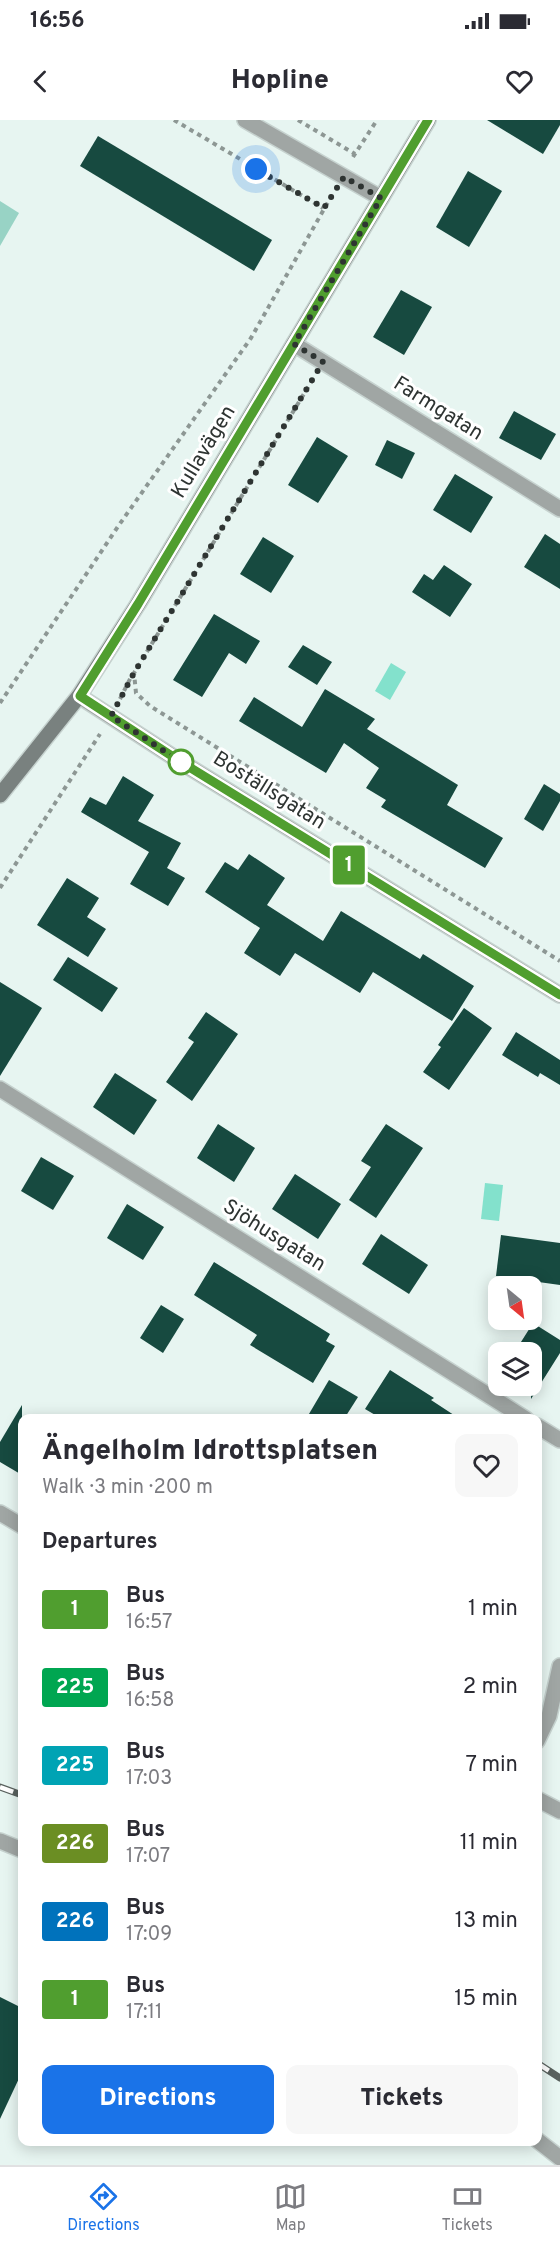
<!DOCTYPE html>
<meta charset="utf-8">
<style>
body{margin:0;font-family:Overpass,sans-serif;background:#f7f7f7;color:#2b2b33;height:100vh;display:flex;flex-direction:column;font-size:22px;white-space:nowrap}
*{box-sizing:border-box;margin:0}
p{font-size:20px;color:#7c7c81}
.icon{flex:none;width:33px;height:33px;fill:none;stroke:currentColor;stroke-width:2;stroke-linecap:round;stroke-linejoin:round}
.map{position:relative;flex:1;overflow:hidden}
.details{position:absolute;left:18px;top:1294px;width:524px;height:732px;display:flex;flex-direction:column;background:#fff;border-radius:12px;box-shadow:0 3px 15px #0003}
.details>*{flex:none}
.badge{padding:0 12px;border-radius:4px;font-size:21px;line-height:39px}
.needle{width:39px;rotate:151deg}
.controls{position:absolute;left:488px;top:1156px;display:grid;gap:12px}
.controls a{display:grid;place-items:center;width:54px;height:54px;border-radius:12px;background:#fff;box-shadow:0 3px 15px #0003;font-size:30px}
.you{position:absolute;width:30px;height:30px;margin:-15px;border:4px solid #fff;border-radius:50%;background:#1a73e8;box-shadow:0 0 0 9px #1a73e833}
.map>.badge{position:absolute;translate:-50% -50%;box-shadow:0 0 0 3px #fff}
h2{padding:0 24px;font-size:22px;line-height:54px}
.round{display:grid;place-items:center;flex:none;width:63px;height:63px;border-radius:12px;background:#f7f7f7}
.summary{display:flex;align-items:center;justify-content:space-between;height:102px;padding:0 24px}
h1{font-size:28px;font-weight:800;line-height:45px}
.primary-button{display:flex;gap:12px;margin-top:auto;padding:12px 24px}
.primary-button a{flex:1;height:69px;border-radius:12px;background:#1a73e8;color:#fff;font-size:24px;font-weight:800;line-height:69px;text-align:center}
.primary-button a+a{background:#f7f7f7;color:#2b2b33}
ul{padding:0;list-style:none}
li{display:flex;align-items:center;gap:18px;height:78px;padding:0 24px}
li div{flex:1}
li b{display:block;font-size:22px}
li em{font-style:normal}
li .badge{min-width:66px;font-weight:700;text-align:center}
.status{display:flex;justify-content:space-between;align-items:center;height:42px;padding:0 30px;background:#fff;direction:ltr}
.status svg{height:16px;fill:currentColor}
header{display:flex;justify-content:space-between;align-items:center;height:78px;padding:0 24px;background:#fff;font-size:27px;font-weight:800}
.menu{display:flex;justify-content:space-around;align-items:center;height:84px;border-top:2px solid #e1e1e2;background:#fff;font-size:16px;color:#7c7c81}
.menu a{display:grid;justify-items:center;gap:3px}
.menu .active{color:#1a73e8}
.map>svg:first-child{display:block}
.green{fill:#98d3c5}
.water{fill:#83e1cc}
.building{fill:#174a40}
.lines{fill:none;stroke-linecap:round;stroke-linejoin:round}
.lane-casing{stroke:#c6d2cf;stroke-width:18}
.street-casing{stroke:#c6d2cf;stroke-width:18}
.secondary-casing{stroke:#c6d2cf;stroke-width:18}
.path{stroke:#8d9794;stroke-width:4;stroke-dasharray:4.5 4.5;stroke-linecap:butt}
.lane{stroke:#a0a6a4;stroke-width:15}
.street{stroke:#a0a6a4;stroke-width:15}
.secondary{stroke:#79817f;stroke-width:15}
.rail-casing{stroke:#59615e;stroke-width:7}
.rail{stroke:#fff;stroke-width:4.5;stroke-dasharray:14;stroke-linecap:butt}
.line-casing{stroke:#fff;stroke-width:14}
.line{stroke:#509e2f;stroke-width:9}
.walk{stroke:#2e3432;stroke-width:6;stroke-dasharray:0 10.8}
.stop-dot{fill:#fff;stroke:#509e2f;stroke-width:3}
.labels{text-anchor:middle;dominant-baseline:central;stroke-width:6;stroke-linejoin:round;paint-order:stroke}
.street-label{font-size:21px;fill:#2e3432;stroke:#fff}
</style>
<div class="status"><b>16:56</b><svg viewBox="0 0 49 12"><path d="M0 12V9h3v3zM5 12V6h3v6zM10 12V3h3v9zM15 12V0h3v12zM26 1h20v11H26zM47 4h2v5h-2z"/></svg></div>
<header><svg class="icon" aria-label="back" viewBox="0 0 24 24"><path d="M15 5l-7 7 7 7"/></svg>Hopline<svg class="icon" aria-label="heart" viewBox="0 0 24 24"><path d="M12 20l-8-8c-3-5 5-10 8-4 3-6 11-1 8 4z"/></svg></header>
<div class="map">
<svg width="560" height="2045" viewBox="0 0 560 2045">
<rect width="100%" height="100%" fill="#e7f5f1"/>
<path class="green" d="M 0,81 L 19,93 L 0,126 Z"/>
<g class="water">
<path d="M 391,543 L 406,552 L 390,580 L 375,571 Z"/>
<path d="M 485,1063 L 503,1065 L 499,1101 L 481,1099 Z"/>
</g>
<g class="building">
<path d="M 487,0 L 560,0 L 560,5 L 543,34 Z"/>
<path d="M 98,16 L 272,120 L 254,151 L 80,46 Z"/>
<path d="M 468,51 L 502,71 L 469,127 L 436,107 Z"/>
<path d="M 401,170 L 432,187 L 404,235 L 373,217 Z"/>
<path d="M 514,291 L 556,314 L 541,340 L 499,318 Z"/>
<path d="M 317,317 L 348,336 L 318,383 L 288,365 Z"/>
<path d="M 387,320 L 415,333 L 402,359 L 375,345 Z"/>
<path d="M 455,354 L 493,377 L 471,413 L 433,390 Z"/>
<path d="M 545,414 L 560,424 L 560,469 L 524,447 Z"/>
<path d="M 263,417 L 294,436 L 271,473 L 240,454 Z"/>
<path d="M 444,445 L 472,464 L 450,497 L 412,472 L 424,454 L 433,460 Z"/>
<path d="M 214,494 L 260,521 L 246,544 L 229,533 L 202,577 L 173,560 Z"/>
<path d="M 303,525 L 332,542 L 317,565 L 288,547 Z"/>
<path d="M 325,569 L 375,599 L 367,609 L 458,665 L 447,685 L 503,718 L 485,748 L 381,687 L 386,680 L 366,668 L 379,648 L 344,623 L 326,653 L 239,601 L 254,577 L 302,607 Z"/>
<path d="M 123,656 L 154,675 L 138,701 L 181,723 L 167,748 L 185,758 L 168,786 L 130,764 L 149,732 L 81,692 L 90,677 L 106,685 Z"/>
<path d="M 544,664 L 560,674 L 560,681 L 543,711 L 524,699 Z"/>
<path d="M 249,734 L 285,758 L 267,785 L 323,821 L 341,791 L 420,839 L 423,834 L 474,866 L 452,901 L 373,852 L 360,873 L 295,833 L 280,856 L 244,833 L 260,808 L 205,772 L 225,742 L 238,750 Z"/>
<path d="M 67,758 L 99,778 L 87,797 L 106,809 L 88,837 L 37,805 Z"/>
<path d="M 68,837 L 118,868 L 102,892 L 53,860 Z"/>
<path d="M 0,862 L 42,888 L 0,956 Z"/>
<path d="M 464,888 L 492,908 L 449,970 L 423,952 L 441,927 L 438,925 Z"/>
<path d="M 206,892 L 238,914 L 192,981 L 166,962 L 194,922 L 188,918 Z"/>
<path d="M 516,912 L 560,940 L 560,965 L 540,953 L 538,957 L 502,935 Z"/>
<path d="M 115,953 L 157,980 L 134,1015 L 93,987 Z"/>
<path d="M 218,1004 L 255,1028 L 234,1062 L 197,1038 Z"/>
<path d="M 386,1004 L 423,1028 L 376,1098 L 349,1080 L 371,1047 L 361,1041 Z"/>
<path d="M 41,1037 L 74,1056 L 53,1090 L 21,1071 Z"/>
<path d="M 295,1054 L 341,1084 L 318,1119 L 272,1089 Z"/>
<path d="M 127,1084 L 164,1107 L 143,1140 L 107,1118 Z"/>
<path d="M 381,1114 L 428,1145 L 409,1174 L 362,1144 Z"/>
<path d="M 501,1115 L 560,1123 L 560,1165 L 496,1156 Z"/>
<path d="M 214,1142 L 330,1214 L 326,1221 L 335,1226 L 313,1263 L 250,1225 L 257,1215 L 194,1175 Z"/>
<path d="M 161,1185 L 184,1199 L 163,1233 L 140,1218 Z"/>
<path d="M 533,1203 L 560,1220 L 560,1233 L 531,1279 L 531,1233 L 514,1233 Z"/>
<path d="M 390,1250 L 434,1278 L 431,1280 L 460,1299 L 382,1299 L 365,1289 Z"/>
<path d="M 329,1260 L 358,1277 L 344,1299 L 306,1299 Z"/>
<path d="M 22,1285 L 22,1355 L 0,1342 L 0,1322 Z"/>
<path d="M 0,1877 L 22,1888 L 22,1952 L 0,1999 Z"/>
</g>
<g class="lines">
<g class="lane-casing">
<g id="lane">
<path d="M 0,1721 L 22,1730"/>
<path d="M 537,2020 L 560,2038"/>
</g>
</g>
<g class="street-casing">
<g id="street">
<path d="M 245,0 L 381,78"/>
<path d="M 294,224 L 560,389"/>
<path d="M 79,576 L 181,642 L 560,875"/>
<path d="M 0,969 L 526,1299"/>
<path d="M 537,1306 L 560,1320"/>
<path d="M 0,1393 L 22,1406"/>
<path d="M 537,1621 L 549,1596 L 560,1546"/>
<path d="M 537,1679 L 560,1691"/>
</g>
</g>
<g class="secondary-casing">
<path id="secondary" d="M 0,675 L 79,576 L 138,484 L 428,0"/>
</g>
<g class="path">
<path d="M 174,0 L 323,88"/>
<path d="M 298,0 L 355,34"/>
<path d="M 353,37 L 377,0"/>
<path d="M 313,259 L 134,553 L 136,573 L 150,586 L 560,841"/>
<path d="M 120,579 L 133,553"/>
<path d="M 0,583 L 119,405 L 251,218 L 332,75"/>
<path d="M 0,768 L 100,614"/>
</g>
<use href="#lane" class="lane"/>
<use href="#street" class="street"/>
<use href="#secondary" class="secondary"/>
<g class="rail-casing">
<g id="rail">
<path d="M 0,1667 L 22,1675"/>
<path d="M 537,1943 L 560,1958"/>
</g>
</g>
<use href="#rail" class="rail"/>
</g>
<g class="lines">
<g class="line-casing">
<path id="line" d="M 428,0 L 138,484 L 80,576 L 181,642 L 560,875"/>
</g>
<use href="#line" class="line"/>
<path class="walk" d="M 181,642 L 111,596 L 134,553 L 323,242 L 294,224 L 381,78 L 344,57 L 324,88 L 256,49"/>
</g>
<circle class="stop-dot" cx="181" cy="642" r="12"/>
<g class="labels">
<g class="street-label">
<text transform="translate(438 289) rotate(32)">Farmgatan</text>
<text transform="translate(204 332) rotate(-59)">Kullavägen</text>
<text transform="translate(269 671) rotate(32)">Boställsgatan</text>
<text transform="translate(274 1116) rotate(32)">Sjöhusgatan</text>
</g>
</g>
</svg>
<div class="controls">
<a><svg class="needle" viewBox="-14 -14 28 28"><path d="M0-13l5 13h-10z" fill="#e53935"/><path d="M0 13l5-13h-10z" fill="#7c7c81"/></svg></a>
<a><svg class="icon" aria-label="layers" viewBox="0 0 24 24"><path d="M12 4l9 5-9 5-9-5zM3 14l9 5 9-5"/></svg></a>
</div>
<div class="you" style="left:256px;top:49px"></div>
<b class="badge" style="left:349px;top:745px;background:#509e2f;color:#fff">1</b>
<section class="details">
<div class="summary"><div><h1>Ängelholm Idrottsplatsen</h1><p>Walk · 3 min · 200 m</p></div><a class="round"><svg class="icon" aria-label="heart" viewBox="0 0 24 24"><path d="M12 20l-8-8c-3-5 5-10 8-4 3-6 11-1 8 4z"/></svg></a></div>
<h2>Departures</h2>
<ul>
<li><span class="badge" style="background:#509e2f;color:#fff">1</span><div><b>Bus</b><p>16:57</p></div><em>1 min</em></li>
<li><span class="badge" style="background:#00a651;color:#fff">225</span><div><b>Bus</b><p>16:58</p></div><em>2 min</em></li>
<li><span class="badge" style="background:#00a3b4;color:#fff">225</span><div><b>Bus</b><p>17:03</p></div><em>7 min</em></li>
<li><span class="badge" style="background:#6b8e23;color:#fff">226</span><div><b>Bus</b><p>17:07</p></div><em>11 min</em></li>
<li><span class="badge" style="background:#0072bc;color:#fff">226</span><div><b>Bus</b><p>17:09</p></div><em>13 min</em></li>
<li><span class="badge" style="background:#509e2f;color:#fff">1</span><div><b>Bus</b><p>17:11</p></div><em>15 min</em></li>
</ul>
<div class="primary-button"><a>Directions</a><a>Tickets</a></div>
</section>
</div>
<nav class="menu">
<a class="active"><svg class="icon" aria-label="directions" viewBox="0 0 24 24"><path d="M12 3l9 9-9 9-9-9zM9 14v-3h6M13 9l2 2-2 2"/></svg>Directions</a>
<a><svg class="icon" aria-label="map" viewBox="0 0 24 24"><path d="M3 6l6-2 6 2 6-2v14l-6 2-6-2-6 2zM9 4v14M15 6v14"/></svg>Map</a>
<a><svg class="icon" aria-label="tickets" viewBox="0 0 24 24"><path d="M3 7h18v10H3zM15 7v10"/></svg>Tickets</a>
</nav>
